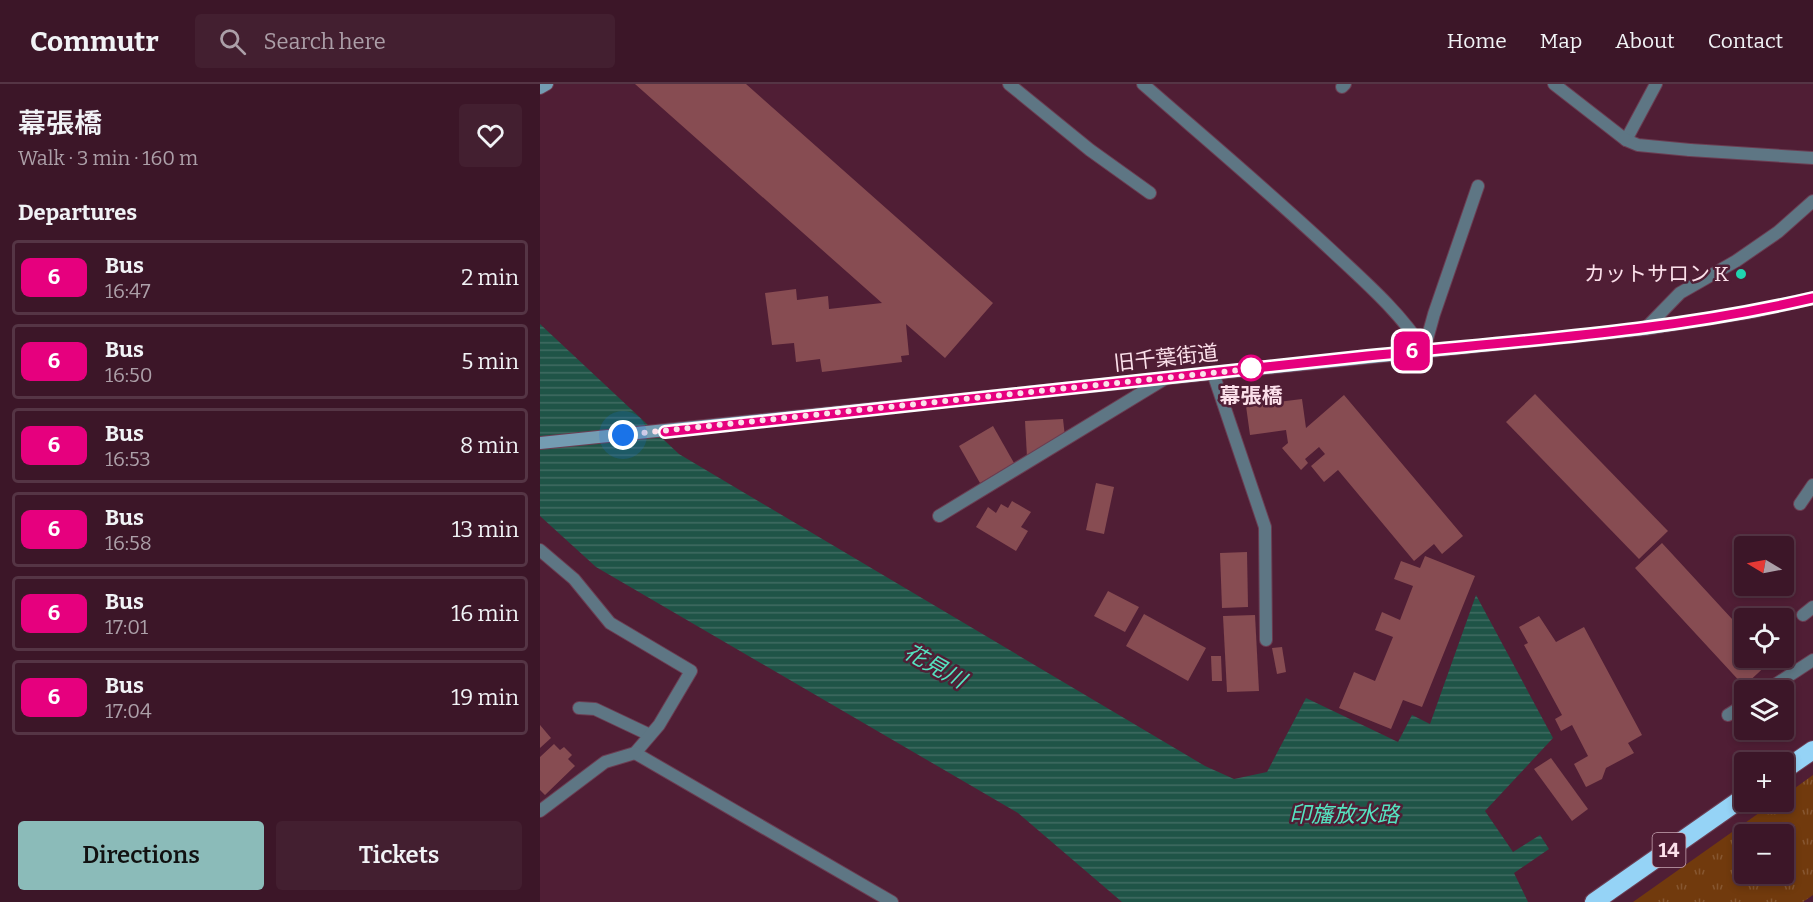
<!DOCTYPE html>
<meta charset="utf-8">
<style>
body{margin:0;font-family:Bitter,"Noto Sans JP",serif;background:#431f30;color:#f1f3f6;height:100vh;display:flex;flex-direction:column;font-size:22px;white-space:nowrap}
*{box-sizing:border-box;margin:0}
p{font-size:20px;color:#ac9fa8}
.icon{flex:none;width:33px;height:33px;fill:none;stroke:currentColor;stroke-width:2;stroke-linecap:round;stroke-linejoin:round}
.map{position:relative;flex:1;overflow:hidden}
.details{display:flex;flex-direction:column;background:#3c1628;width:540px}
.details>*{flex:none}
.badge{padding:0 12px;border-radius:9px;font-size:21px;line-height:39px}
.needle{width:39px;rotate:280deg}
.fabs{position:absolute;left:1194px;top:452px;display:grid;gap:12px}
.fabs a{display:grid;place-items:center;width:60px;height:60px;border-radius:6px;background:#3c1628;box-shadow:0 3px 9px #0003,0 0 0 2px #553545;font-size:30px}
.you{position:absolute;width:30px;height:30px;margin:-15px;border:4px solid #fff;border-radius:50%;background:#1a73e8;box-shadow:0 0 0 9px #1a73e833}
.map>.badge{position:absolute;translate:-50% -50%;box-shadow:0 0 0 3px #fff}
h2{padding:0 18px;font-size:22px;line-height:54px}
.round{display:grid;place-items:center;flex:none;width:63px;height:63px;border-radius:6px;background:#431f30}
.headline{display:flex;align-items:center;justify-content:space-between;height:102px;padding:0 18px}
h1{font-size:28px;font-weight:600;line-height:45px}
.cta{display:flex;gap:12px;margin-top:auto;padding:12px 18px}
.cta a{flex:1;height:69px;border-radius:6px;background:#8bbbb9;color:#111;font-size:24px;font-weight:600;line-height:69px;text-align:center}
.cta a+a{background:#431f30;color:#f1f3f6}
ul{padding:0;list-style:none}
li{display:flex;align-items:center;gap:18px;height:75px;margin:0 12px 9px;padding:0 6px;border:3px solid #553545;border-radius:6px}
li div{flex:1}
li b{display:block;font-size:22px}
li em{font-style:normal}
li .badge{min-width:66px;font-weight:700;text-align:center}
header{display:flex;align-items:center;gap:36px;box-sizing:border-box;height:84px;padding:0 30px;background:#3c1628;border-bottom:2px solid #553545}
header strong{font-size:28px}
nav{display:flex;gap:33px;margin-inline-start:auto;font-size:21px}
.search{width:420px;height:54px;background:#431f30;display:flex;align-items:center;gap:15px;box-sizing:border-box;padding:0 21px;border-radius:6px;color:#ac9fa8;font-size:22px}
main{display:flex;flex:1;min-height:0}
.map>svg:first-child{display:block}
.grass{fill:url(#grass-tufts);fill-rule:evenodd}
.water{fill:url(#water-rules)}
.building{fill:#874c52}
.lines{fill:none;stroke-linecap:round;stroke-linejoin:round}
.lane-casing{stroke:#6b3d52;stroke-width:14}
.street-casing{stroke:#6b3d52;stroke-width:14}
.secondary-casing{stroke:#6b3d52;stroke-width:14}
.highway-casing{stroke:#6b3d52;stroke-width:20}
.lane{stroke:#5e7684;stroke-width:12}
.street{stroke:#5e7684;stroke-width:12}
.secondary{stroke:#749cb2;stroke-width:12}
.highway{stroke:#95d3f6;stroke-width:18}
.line-casing{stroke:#fff;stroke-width:14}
.line{stroke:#e6007e;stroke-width:9}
.walk{stroke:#fbe0ea;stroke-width:6;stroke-dasharray:0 10.8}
.poi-dot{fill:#20d5b0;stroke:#501e35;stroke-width:2}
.stop-dot{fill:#fff;stroke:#e6007e;stroke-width:3}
.labels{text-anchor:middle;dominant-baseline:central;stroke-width:5;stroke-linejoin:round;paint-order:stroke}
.shield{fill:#501e35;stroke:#c8a6b4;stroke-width:1.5}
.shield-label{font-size:20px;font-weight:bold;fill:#fbe0ea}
.poi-label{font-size:21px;fill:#fbe0ea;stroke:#501e35;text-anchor:end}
.street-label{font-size:21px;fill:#fbe0ea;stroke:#501e35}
.stop-label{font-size:21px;font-weight:bold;fill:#fbe0ea;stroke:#501e35}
.water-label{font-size:22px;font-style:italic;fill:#55e3c0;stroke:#501e35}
</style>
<header>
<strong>Commutr</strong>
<div class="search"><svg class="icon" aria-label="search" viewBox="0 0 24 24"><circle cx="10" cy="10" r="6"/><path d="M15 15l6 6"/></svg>Search here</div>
<nav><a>Home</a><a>Map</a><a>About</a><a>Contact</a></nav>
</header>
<main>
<section class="details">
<div class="headline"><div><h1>幕張橋</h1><p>Walk · 3 min · 160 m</p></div><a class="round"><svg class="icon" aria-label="heart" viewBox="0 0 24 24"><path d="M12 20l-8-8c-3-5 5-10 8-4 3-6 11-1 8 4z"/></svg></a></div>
<h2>Departures</h2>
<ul>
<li><span class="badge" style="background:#e6007e;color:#fff">6</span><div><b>Bus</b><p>16:47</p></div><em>2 min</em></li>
<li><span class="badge" style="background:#e6007e;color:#fff">6</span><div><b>Bus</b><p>16:50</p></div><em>5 min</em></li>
<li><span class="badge" style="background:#e6007e;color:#fff">6</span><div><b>Bus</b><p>16:53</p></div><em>8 min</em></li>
<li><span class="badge" style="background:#e6007e;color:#fff">6</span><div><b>Bus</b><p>16:58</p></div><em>13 min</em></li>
<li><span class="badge" style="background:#e6007e;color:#fff">6</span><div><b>Bus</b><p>17:01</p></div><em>16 min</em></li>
<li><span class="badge" style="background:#e6007e;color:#fff">6</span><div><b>Bus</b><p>17:04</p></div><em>19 min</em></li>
</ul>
<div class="cta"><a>Directions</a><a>Tickets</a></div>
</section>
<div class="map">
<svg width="1273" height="818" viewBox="0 0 1273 818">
<defs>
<pattern id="grass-tufts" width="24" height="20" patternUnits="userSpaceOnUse" patternTransform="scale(1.5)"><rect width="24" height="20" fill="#713a0d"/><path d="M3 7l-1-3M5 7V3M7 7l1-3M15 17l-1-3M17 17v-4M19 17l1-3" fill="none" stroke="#865630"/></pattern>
<pattern id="water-rules" width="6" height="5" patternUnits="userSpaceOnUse" patternTransform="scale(1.5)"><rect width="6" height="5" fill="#1f5447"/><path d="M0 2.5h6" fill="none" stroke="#406c62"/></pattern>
</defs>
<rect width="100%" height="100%" fill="#501e35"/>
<path class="grass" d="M 1273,691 L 1273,811 L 1263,818 L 1093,818 L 1236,717 L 1244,717 L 1244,712 ZM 1204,750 L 1244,750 L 1244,789 L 1204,789 Z"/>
<path class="water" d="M 0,240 L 139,370 L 665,682 L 694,695 L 727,688 L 766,614 L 858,658 L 872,631 L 890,640 L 936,511 L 1013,654 L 945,727 L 973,768 L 1000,751 L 1009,765 L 974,789 L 988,818 L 582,818 L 478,729 L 56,483 L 0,432 Z"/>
<g class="building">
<path d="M 95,0 L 206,0 L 453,219 L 405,274 L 366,240 L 369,271 L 361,272 L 362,278 L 282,288 L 280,275 L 256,278 L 254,259 L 232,261 L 225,209 L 256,205 L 257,216 L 288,212 L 289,225 L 342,219 Z"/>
<path d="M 995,310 L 1128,447 L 1099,475 L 966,338 Z"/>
<path d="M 804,311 L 923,452 L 902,470 L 894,460 L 874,477 L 798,386 L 784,398 L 771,382 L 785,370 L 779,363 L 765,375 L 768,379 L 761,386 L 742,364 L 748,359 L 746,346 L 710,351 L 706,322 L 762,315 L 766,344 Z"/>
<path d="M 523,335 L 525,353 L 487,373 L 485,337 Z"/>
<path d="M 453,342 L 474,379 L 440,399 L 419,362 Z"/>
<path d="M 556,399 L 574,403 L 564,450 L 546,446 Z"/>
<path d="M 472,417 L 491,428 L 481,443 L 488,447 L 476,467 L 436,443 L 448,423 L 456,429 L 461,420 L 468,424 Z"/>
<path d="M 1122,459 L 1204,548 L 1204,573 L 1228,573 L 1231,577 L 1204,602 L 1095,484 Z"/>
<path d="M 707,468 L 708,523 L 682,524 L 680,469 Z"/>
<path d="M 885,472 L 935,492 L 882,623 L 863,616 L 851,645 L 799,624 L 814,588 L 835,597 L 853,553 L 835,546 L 842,528 L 860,536 L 873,502 L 854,495 L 861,477 L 880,484 Z"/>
<path d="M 568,507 L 599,523 L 585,548 L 554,532 Z"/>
<path d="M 604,530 L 666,564 L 648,597 L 586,562 Z"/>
<path d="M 715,531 L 719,607 L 687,608 L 683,532 Z"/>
<path d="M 999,532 L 1016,558 L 1044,543 L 1102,651 L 1088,659 L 1094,669 L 1066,684 L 1062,695 L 1046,703 L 1034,680 L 1048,672 L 1032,641 L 1021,647 L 1015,635 L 1022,631 L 984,561 L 988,559 L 979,543 Z"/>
<path d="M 742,563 L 746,588 L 737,590 L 732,564 Z"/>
<path d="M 671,572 L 681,572 L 682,597 L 672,597 Z"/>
<path d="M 0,641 L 11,654 L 0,664 Z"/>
<path d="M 14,660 L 20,666 L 24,663 L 32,671 L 28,675 L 35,682 L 5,711 L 0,706 L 0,673 Z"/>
<path d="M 1011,674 L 1048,725 L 1032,737 L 994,685 Z"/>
</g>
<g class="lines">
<g class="lane-casing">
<g id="lane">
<path d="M 469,0 L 550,66 L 610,109"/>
<path d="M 802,3 L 805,0"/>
<path d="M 1086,56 L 1116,0"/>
<path d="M 1150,66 L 1273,74"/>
<path d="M 1260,420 L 1273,401"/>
<path d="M 1263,531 L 1273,523"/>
<path d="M 39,624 L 55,625 L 110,651"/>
</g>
</g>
<g class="street-casing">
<g id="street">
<path d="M 603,0 C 666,55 730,109 791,166 C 824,197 860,228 884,266"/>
<path d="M 1014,0 L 1086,56 L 1098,61 L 1150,66"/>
<path d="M 1105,245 L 1140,209 L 1196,177 L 1238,148 L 1273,117"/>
<path d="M 884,266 L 894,230 L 938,102"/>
<path d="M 673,289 L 725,443 L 726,556"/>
<path d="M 399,432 L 626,294"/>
<path d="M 0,466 L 34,495 L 70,539 L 151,587 L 119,641 L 95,669 L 352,818"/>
<path d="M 1227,606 L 1273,576"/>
<path d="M 1188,631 L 1204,621"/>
<path d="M 0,727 L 65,678 L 95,669"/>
</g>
</g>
<g class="secondary-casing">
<g id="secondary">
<path d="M 0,4 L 7,0"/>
<path d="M 0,359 L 1105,245 L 1217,227 L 1273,214"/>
</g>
</g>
<g class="highway-casing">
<g id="highway">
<path d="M 1244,686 L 1273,666"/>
<path d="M 1054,818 L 1204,713"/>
</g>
</g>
<use href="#lane" class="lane"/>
<use href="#street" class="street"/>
<use href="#secondary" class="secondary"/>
<use href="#highway" class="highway"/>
</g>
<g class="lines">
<g class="line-casing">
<path id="line" d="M 125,348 C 356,321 587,297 818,273 C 971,257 1123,249 1273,214"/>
</g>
<use href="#line" class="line"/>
<path class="walk" d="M 83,351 L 719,284 L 711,284"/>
</g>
<circle class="poi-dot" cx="1201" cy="190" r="6"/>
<circle class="stop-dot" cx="711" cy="284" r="12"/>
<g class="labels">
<rect class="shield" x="1112.5" y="749" width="33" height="34" rx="4.5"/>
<g class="shield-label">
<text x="1129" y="766">14</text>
</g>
<g class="poi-label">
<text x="1189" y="190">カットサロン K</text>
</g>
<g class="street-label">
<text transform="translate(626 274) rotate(-6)">旧千葉街道</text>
</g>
<g class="stop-label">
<text x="711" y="312">幕張橋</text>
</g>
<g class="water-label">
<text transform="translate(395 582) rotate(29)">花見川</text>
<text x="804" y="730">印旛放水路</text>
</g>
</g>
</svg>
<div class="fabs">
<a><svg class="needle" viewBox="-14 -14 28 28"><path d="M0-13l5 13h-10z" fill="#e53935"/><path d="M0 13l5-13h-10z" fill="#ac9fa8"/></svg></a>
<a><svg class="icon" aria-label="locate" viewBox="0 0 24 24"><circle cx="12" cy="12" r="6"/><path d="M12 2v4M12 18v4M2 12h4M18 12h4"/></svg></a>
<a><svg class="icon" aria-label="layers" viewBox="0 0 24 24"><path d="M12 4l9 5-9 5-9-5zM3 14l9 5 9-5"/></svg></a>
<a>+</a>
<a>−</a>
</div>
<div class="you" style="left:83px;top:351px"></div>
<b class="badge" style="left:872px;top:267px;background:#e6007e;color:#fff">6</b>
</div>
</main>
